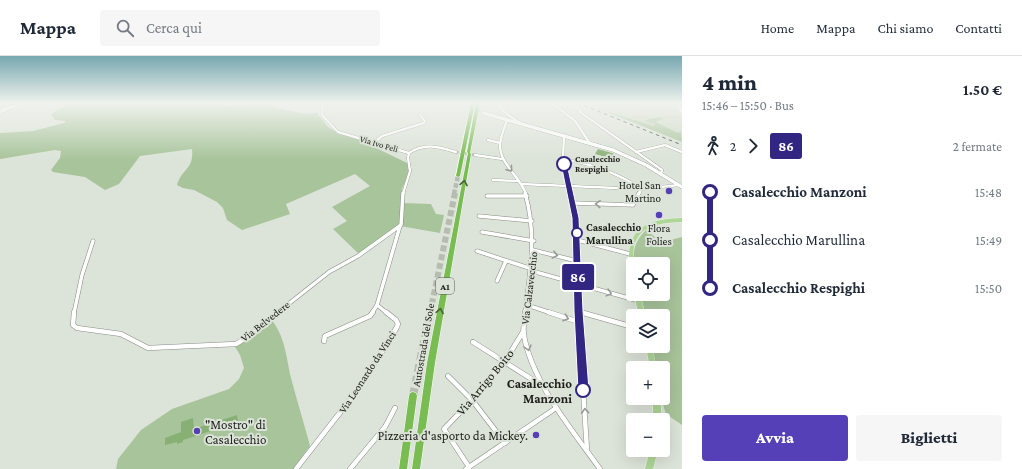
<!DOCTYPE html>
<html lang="it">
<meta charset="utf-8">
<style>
body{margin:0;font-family:"Crimson Pro",serif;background:#f6f6f7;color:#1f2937;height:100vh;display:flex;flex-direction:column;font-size:15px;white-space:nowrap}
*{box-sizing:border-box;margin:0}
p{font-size:13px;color:#747a83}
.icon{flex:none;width:22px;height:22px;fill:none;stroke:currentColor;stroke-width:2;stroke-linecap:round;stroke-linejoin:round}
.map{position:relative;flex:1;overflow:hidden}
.panel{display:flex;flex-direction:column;background:#fff;width:340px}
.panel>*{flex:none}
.badge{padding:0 8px;border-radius:3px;font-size:14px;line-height:26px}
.tools{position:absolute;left:626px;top:201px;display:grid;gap:8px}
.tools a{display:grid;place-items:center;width:44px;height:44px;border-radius:4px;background:#fff;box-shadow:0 4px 16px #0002;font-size:20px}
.map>.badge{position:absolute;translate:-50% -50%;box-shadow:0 0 0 2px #fff}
.legs{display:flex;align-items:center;gap:6px;height:44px;padding:0 20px;font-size:13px}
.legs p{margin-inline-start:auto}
.summary{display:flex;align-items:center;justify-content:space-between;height:68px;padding:0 20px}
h1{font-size:22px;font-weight:800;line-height:30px}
.action{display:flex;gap:8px;margin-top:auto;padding:8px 20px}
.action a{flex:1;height:46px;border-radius:4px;background:#5640b8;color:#fff;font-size:16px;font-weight:800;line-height:46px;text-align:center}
.action a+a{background:#f6f6f7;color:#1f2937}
ul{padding:0 20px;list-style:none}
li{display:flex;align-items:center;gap:14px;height:48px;font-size:15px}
li i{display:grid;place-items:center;width:6px;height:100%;margin:0 5px;background:currentColor}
li i::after{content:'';width:10px;height:10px;margin:-5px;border:3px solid;border-radius:50%;background:#fff}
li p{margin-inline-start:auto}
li:first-child i{background:linear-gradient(#0000 50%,currentColor 0)}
li:last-child i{background:linear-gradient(currentColor 50%,#0000 0)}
header{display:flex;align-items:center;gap:24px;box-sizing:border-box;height:56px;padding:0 20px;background:#fff;border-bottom:1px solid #e0e1e3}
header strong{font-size:19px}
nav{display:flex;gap:22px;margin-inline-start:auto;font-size:14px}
.search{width:280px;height:36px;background:#f6f6f7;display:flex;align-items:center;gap:10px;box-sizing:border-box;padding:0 14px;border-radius:4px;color:#747a83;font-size:15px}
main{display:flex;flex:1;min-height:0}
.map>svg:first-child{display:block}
.built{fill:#cdd9c8}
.green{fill:#a8c49b}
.building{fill:#88b075}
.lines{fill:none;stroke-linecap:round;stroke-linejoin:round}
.street-tunnel{stroke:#b6bcb2;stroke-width:2.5;stroke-dasharray:2.5 1.5;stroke-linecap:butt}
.secondary-tunnel{stroke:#b6bcb2;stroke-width:3.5;stroke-dasharray:3.5 2;stroke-linecap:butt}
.highway-tunnel-far2{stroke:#b6bcb2;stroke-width:4.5;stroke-dasharray:4.5 2;stroke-linecap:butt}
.highway-tunnel-far1{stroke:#b6bcb2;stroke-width:6;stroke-dasharray:6 3;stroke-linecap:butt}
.highway-tunnel{stroke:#b6bcb2;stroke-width:8;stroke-dasharray:8 4;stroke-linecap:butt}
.street-far2-casing{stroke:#868d83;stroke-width:3}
.street-far1-casing{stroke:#868d83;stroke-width:4.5}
.street-casing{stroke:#868d83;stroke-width:5.5}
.secondary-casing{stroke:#868d83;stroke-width:4}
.primary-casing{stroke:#fff;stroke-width:0.5}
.highway-casing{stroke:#fff;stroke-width:1}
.street-far2{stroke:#fff;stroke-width:2.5}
.street-far1{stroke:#fff;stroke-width:3.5}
.street{stroke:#fff;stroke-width:4.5}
.secondary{stroke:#fff;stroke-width:3.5}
.primary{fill:#aed797;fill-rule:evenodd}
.highway{fill:#78bc52;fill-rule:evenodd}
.rail{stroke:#3e413c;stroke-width:1;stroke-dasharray:3.5 3.5;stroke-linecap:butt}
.oneway{stroke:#999a98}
.oneway2{stroke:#456533}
.line-1{fill:#312783;stroke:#fff}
.stop-1-dot{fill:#fff;stroke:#312783;stroke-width:2}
.poi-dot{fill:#5640b8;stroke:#dce3d8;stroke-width:1.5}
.labels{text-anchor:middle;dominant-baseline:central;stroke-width:4;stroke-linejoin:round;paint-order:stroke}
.far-street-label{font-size:9px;fill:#1c1e1a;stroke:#dce3d8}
.far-stop-label{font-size:9px;font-weight:bold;fill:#1c1e1a;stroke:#dce3d8;text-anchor:start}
.shield{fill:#dce3d8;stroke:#565953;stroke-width:1}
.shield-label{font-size:10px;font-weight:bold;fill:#1c1e1a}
.poi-label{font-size:11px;fill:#1c1e1a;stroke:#dce3d8;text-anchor:end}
.stop-label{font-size:11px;font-weight:bold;fill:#1c1e1a;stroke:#dce3d8;text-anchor:start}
.street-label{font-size:11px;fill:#1c1e1a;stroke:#dce3d8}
.near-street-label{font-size:13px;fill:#1c1e1a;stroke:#dce3d8}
.near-stop-label{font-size:13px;font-weight:bold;fill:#1c1e1a;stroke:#dce3d8;text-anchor:end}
.near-poi-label{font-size:13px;fill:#1c1e1a;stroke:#dce3d8;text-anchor:start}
</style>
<header>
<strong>Mappa</strong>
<div class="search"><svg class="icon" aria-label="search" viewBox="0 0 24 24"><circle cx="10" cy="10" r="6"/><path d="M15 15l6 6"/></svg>Cerca qui</div>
<nav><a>Home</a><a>Mappa</a><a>Chi siamo</a><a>Contatti</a></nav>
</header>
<main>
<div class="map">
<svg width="682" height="413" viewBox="0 0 682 413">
<rect width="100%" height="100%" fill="#dce3d8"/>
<path class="built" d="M 598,47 L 633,47 L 681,54 L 682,80 L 592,50 L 592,49 Z"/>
<g class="green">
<path d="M 70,47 L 214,47 L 223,50 L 263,48 L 290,55 L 305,58 L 317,57 L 328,71 L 338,77 L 360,84 L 409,108 L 410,115 L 402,133 L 401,147 L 431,148 L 436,158 L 444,159 L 440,177 L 400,170 L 360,199 L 333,173 L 347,165 L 332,151 L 370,130 L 355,118 L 286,148 L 290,158 L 242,174 L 227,164 L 223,152 L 217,146 L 194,134 L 183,132 L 177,129 C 182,112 194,114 192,93 L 140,100 L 119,128 L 105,134 L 85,121 L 53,116 L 51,114 L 60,102 L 61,95 L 55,94 L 0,103 L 0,77 L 33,75 L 64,67 L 66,65 L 55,64 L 51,58 Z"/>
<path d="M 599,53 L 654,70 L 655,68 L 645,65 L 645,64 L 659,61 L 664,63 L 655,66 L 678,77 L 681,76 L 682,86 Z"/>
<path d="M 646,174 L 660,185 L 663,183 L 666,185 L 682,181 L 682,369 L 666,358 L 661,342 L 663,342 L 663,312 L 656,312 L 652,290 L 663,290 L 663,260 L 646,260 L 640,238 L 663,238 L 663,208 L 634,208 C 632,194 636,184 646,174 Z"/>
<path d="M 270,262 C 285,279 286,300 291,322 C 297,345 304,367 310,390 L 293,413 L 116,413 L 118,403 L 141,374 L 172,353 L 229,333 L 239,323 L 244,312 L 240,299 L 234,289 Z"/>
</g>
<g class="building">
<path d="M 598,93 L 612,97 L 614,98 L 610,102 L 595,98 Z"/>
<path d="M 237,359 L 238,366 L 183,384 L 183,386 L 177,388 L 177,386 L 165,389 L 165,382 L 181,376 L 181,366 L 193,362 L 194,373 Z"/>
</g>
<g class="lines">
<path class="street-tunnel" d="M 456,96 L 475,99"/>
<path class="secondary-tunnel" d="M 467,48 L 483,57"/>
<path class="highway-tunnel-far2" d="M 454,138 L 458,120"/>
<path class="highway-tunnel-far1" d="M 430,257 L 455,137"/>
<path class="highway-tunnel" d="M 413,340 L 430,256"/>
<g class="street-far2-casing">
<g id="street-far2">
<path d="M 323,47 L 322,59 L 338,76 L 409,97"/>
<path d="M 347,47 L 356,47"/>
<path d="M 495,47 L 507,58 L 523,69"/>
<path d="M 552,47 L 575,65 L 589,86"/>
<path d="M 678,47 L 682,57"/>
<path d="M 574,50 L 580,54 L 580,56 L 655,109"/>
<path d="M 507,64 C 504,72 501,80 500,88 C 499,108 520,120 526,138"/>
<path d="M 564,79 L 563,103 L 571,138"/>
<path d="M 488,84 L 500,87"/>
<path d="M 375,86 L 382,80 L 424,67 L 425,65 L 420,59"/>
<path d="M 636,96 L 665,89 L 682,96"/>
<path d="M 475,99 L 502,103"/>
<path d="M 563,103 C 591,108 616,116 640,132"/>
<path d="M 655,109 L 662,114 L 661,118"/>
<path d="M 493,124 L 519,125"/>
<path d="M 521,128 L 641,133 L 679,129"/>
<path d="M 403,138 L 410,115 L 408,102 L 409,97 C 425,86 439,91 456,96"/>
<path d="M 639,138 L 641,133"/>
</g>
</g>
<g class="street-far1-casing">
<g id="street-far1">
<path d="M 570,137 L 576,162 L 578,257"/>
<path d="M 487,140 L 527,140"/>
<path d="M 573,147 L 633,149 L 639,137"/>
<path d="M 479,160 L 532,165"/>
<path d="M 482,176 L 534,185"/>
<path d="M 577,184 L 630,198"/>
<path d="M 533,194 L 577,205"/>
<path d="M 477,195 L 532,213"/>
<path d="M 532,215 L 639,245"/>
<path d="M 497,225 L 506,205"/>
<path d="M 377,249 L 387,257"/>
<path d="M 527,249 L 551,257"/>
<path d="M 578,255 L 584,257"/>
<path d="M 74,257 L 82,219 L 93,185"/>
<path d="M 277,257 L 329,216 L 358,200 L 401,169 L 403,137"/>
<path d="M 372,257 L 377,249 L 400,170"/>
<path d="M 525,257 C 530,216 537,177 525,137"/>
</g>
</g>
<g class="street-casing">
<g id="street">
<path d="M 74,256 L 73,269 L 77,272 L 121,278 L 148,292 L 236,288 L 249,280 L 278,256"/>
<path d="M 525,256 C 524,263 523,273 524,280 C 533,328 573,375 600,413"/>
<path d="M 548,256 L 579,266"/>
<path d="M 578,256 L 587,394"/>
<path d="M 580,256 L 633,271"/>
<path d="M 324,285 L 325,280 L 370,260 L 373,256"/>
<path d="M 473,286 L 541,329"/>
<path d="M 448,320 L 472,344 L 505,387"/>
<path d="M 469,411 L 444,373 L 472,344 L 505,305 L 523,276"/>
<path d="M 296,413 L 360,331 L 397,271 L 398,268 L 396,264 L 386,256"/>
<path d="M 350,413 L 385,371 L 395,352"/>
<path d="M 466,413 L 556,352"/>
</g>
</g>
<g class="secondary-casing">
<g id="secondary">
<path d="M 465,47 L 467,48"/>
<path d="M 0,56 L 20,47"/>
<path d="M 483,57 L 613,94 L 646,109 L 682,131"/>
</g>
</g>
<g class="primary-casing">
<g id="primary">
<path d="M 682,162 L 682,166 C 653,167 629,172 634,208 L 633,208 L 633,221 L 631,221 C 629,214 628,206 629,199 C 630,167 656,163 682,162 Z"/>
<path d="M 634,238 L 640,238 L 645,260 L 639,260 Z"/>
<path d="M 646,290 L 652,290 L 656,312 L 650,312 Z"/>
<rect x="653" y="342" width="8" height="22"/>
<path d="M 650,394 L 658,394 L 653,413 L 645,413 Z"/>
</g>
</g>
<g class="highway-casing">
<g id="highway">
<path d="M 471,47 L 475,47 L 460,120 L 458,121 L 456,120 Z"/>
<path d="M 476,47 L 480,47 L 470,97 L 471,98 L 435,307 L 420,413 L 412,413 L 427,307 L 468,97 L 467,96 Z"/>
<path d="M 413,336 L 416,337 L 417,340 L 407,413 L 399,413 L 409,340 L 410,337 Z"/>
</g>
</g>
<use href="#street-far2" class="street-far2"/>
<use href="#street-far1" class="street-far1"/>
<use href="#street" class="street"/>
<use href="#secondary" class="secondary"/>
<use href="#primary" class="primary"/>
<use href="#highway" class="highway"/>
<path class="rail" d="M 578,47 L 682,89"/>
</g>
<defs><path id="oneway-chevron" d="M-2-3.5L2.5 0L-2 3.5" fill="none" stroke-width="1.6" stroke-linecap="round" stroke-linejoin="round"/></defs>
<g class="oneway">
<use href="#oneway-chevron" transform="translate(510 113) rotate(50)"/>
<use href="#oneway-chevron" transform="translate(598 148) rotate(-178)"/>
<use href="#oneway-chevron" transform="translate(555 199) rotate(14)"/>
<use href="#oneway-chevron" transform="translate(609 237) rotate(15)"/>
<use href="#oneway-chevron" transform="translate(566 262) rotate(18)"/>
<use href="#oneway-chevron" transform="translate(528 292) rotate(74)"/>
<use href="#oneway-chevron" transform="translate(585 355) rotate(-94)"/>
</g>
<g class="oneway2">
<use href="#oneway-chevron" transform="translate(464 127) rotate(-80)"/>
<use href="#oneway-chevron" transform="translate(440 255) rotate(-80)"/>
</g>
<linearGradient id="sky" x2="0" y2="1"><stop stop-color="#77a8b0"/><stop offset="0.45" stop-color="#eff2ed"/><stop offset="1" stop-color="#eff2ed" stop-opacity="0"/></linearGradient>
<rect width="682" height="104" fill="url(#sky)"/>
<path class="line-1" d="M 564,106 L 567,108 L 579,162 L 583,255 L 589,334 L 587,338 L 583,339 L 580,338 L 578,334 L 574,255 L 572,162 L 561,108 Z"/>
<g class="stop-1-dot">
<circle cx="564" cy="108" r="7"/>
<circle cx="577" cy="177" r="5"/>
<circle cx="583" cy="334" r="7"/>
</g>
<g class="poi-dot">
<circle cx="669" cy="135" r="4"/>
<circle cx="659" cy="159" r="4"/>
<circle cx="197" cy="375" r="4"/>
<circle cx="536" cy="379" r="4"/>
</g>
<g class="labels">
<g class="far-street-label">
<text transform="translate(379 88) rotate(16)">Via Ivo Peli</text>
</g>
<g class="far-stop-label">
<text x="575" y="103">Casalecchio<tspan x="575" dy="10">Respighi</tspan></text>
</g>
<rect class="shield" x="436" y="222" width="18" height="16" rx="3"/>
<g class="shield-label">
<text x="445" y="230">A1</text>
</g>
<g class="poi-label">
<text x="661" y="129">Hotel San<tspan x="661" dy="13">Martino</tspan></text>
<text x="659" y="172" text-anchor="middle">Flora<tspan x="659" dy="13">Folies</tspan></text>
</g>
<g class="stop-label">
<text x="586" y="171">Casalecchio<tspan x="586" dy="13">Marullina</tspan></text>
</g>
<g class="street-label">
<text transform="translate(529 232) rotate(-83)">Via Calzavecchio</text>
<text transform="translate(265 265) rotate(-38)">Via Belvedere</text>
<text transform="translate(423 289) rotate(-80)">Autostrada del Sole</text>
<text transform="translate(367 316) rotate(-57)">Via Leonardo da Vinci</text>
</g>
<g class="near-street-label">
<text transform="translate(485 326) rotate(-50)">Via Arrigo Boito</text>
</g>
<g class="near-stop-label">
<text x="572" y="327">Casalecchio<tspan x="572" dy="15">Manzoni</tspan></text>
</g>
<g class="near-poi-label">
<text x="205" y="368">"Mostro" di<tspan x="205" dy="15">Casalecchio</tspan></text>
<text x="528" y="379" text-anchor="end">Pizzeria d'asporto da Mickey.</text>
</g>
</g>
</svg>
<div class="tools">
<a><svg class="icon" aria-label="locate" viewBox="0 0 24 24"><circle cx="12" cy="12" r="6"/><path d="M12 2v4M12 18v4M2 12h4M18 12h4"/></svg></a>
<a><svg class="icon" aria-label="layers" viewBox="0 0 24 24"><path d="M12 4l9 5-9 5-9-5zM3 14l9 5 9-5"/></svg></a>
<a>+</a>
<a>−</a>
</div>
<b class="badge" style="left:578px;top:221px;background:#312783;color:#fff">86</b>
</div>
<section class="panel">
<div class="summary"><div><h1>4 min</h1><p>15:46 – 15:50 · Bus</p></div><b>1.50 €</b></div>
<div class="legs"><svg class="icon" aria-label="walk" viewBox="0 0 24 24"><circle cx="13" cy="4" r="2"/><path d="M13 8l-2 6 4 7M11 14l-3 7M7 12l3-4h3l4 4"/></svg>2<svg class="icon" aria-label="forward" viewBox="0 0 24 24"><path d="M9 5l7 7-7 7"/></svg><b class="badge" style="background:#312783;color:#fff">86</b><p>2 fermate</p></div>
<ul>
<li><i style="color:#312783"></i><b>Casalecchio Manzoni</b><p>15:48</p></li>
<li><i style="color:#312783"></i><span>Casalecchio Marullina</span><p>15:49</p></li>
<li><i style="color:#312783"></i><b>Casalecchio Respighi</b><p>15:50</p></li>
</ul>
<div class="action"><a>Avvia</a><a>Biglietti</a></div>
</section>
</main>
